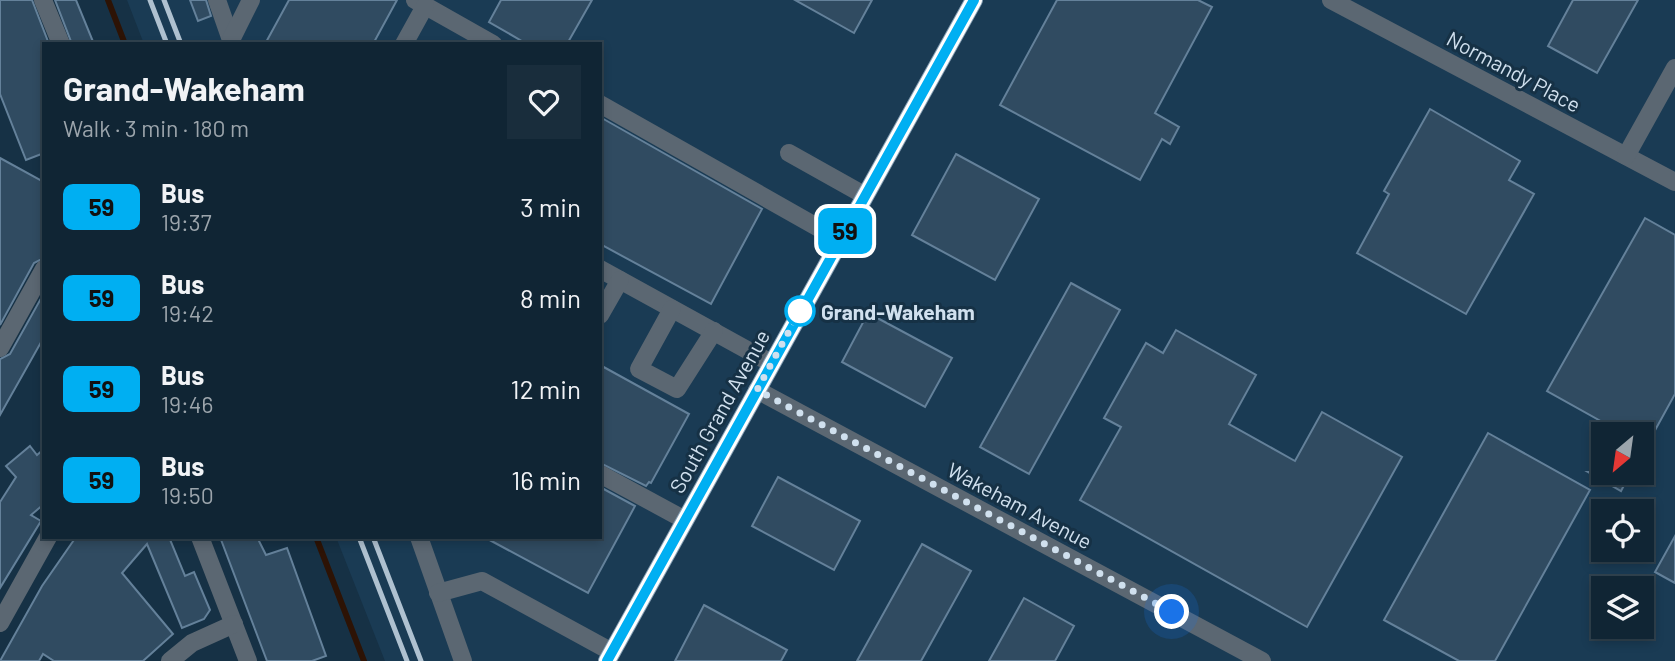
<!DOCTYPE html>
<meta charset="utf-8">
<style>
body{margin:0;font-family:Barlow,sans-serif;background:#192d3c;color:#f1f3f6;height:100vh;display:flex;flex-direction:column;font-size:26px;white-space:nowrap}
*{box-sizing:border-box;margin:0}
p{font-size:23px;color:#9ca5ac}
.icon{flex:none;width:38px;height:38px;fill:none;stroke:currentColor;stroke-width:2;stroke-linecap:round;stroke-linejoin:round}
.map{position:relative;flex:1;overflow:hidden}
.panel{position:absolute;left:42px;top:42px;width:560px;height:497px;display:flex;flex-direction:column;background:#102534;border-radius:0px;box-shadow:0 4px 10px #0003,0 0 0 2px #30424f}
.panel>*{flex:none}
.badge{padding:0 14px;border-radius:10px;font-size:24px;line-height:46px}
.needle{width:46px;rotate:209deg}
.buttons{position:absolute;left:1591px;top:422px;display:grid;gap:14px}
.buttons a{display:grid;place-items:center;width:63px;height:63px;border-radius:0px;background:#102534;box-shadow:0 4px 10px #0003,0 0 0 2px #30424f;font-size:35px}
.you{position:absolute;width:35px;height:35px;margin:-18px;border:5px solid #fff;border-radius:50%;background:#1a73e8;box-shadow:0 0 0 10px #1a73e833}
.map>.badge{position:absolute;translate:-50% -50%;box-shadow:0 0 0 4px #fff}
.round{display:grid;place-items:center;flex:none;width:74px;height:74px;border-radius:0px;background:#192d3c}
.overview{display:flex;align-items:center;justify-content:space-between;height:119px;padding:0 21px}
h1{font-size:33px;font-weight:700;line-height:52px}
ul{padding:0;list-style:none}
li{display:flex;align-items:center;gap:21px;height:91px;padding:0 21px}
li div{flex:1}
li b{display:block;font-size:26px}
li em{font-style:normal}
li .badge{min-width:77px;font-weight:700;text-align:center}
.map>svg:first-child{display:block}
.built{fill:#1a3b54;fill-rule:evenodd}
.lines{fill:none;stroke-linecap:round;stroke-linejoin:round}
.stream{stroke:#2d1305;stroke-width:6}
.building{fill:#304b61;stroke:#64819a;stroke-width:2}
.minor{stroke:#5b6772;stroke-width:18}
.major{stroke:#86a0b5;stroke-width:18}
.rail{stroke:#afc1d0;stroke-width:5}
.line-casing{stroke:#fff;stroke-width:16}
.line{stroke:#00aff2;stroke-width:10}
.walk{stroke:#d0e0ee;stroke-width:7;stroke-dasharray:0 12.6}
.stop-dot{fill:#fff;stroke:#00aff2;stroke-width:3.5}
.labels{text-anchor:middle;dominant-baseline:central;stroke-width:6;stroke-linejoin:round;paint-order:stroke}
.street-label{font-size:21px;fill:#d0e0ee;stroke:#163145}
.stop-label{font-size:21px;font-weight:bold;fill:#d0e0ee;stroke:#163145;text-anchor:start}
</style>
<div class="map">
<svg width="1675" height="661" viewBox="0 0 1675 661">
<rect width="100%" height="100%" fill="#163145"/>
<path class="built" d="M 127,0 L 1675,0 L 1675,661 L 385,661 L 336,537 L 600,537 L 600,44 L 144,44 ZM 1603,434 L 1642,434 L 1642,472 L 1603,472 ZM 1603,511 L 1642,511 L 1642,550 L 1603,550 ZM 1603,588 L 1642,588 L 1642,626 L 1603,626 Z"/>
<g class="lines">
<g class="stream">
<path d="M 108,0 L 125,44"/>
<path d="M 316,537 L 364,661"/>
</g>
</g>
<g class="building">
<path d="M 0,0 L 32,0 L 49,44 L 44,44 L 44,153 L 26,160 L 0,94 Z"/>
<path d="M 55,0 L 76,0 L 94,44 L 72,44 Z"/>
<path d="M 190,0 L 206,0 L 211,16 L 198,21 Z"/>
<path d="M 289,0 L 397,0 L 373,44 L 265,44 Z"/>
<path d="M 501,0 L 592,0 L 567,44 L 527,44 L 489,22 Z"/>
<path d="M 795,0 L 872,0 L 854,33 Z"/>
<path d="M 1057,0 L 1198,0 L 1212,7 L 1155,113 L 1179,127 L 1170,144 L 1162,139 L 1140,180 L 1000,105 Z"/>
<path d="M 1573,0 L 1638,0 L 1597,73 L 1548,46 Z"/>
<path d="M 1430,109 L 1520,161 L 1509,180 L 1534,194 L 1466,314 L 1357,253 L 1389,194 L 1384,191 Z"/>
<path d="M 600,117 L 762,209 L 711,304 L 600,244 Z"/>
<path d="M 956,154 L 1039,199 L 995,280 L 912,235 Z"/>
<path d="M 0,158 L 44,182 L 44,258 L 34,263 L 0,325 Z"/>
<path d="M 1645,218 L 1675,235 L 1675,394 L 1653,434 L 1624,434 L 1547,391 Z"/>
<path d="M 1071,283 L 1120,310 L 1029,474 L 980,447 Z"/>
<path d="M 44,293 L 44,337 L 0,415 L 0,359 L 10,354 Z"/>
<path d="M 868,313 L 952,358 L 925,407 L 842,362 Z"/>
<path d="M 1176,330 L 1256,375 L 1229,424 L 1295,461 L 1322,412 L 1402,457 L 1307,627 L 1080,500 L 1121,427 L 1104,418 L 1146,343 L 1163,353 Z"/>
<path d="M 600,365 L 689,414 L 651,483 L 649,482 L 646,486 L 600,463 Z"/>
<path d="M 1488,433 L 1590,490 L 1495,661 L 1459,661 L 1384,620 Z"/>
<path d="M 30,446 L 37,455 L 44,449 L 44,504 L 31,515 L 41,521 L 0,588 L 0,502 L 16,477 L 6,466 Z"/>
<path d="M 1588,472 L 1631,472 L 1621,491 Z"/>
<path d="M 778,477 L 860,521 L 834,570 L 752,526 Z"/>
<path d="M 600,487 L 635,506 L 588,593 L 484,537 L 600,537 Z"/>
<path d="M 1675,536 L 1675,583 L 1655,572 Z"/>
<path d="M 76,537 L 169,537 L 185,576 L 194,572 L 210,610 L 204,619 L 182,628 L 147,544 L 122,573 L 173,634 L 143,661 L 54,661 L 43,654 L 39,661 L 0,661 L 42,586 Z"/>
<path d="M 220,537 L 257,537 L 266,555 L 287,548 L 326,656 L 312,661 L 267,661 Z"/>
<path d="M 922,544 L 971,571 L 921,661 L 857,661 Z"/>
<path d="M 1024,598 L 1074,626 L 1055,661 L 989,661 Z"/>
<path d="M 704,605 L 787,650 L 781,661 L 675,661 Z"/>
</g>
<g class="lines">
<g class="minor">
<path d="M 43,0 L 61,44"/>
<path d="M 217,0 L 231,40"/>
<path d="M 415,0 L 493,44"/>
<path d="M 1331,0 L 1675,182"/>
<path d="M 232,44 L 231,40 L 251,0"/>
<path d="M 404,44 L 425,6"/>
<path d="M 600,104 L 840,240"/>
<path d="M 789,153 L 864,195"/>
<path d="M 1626,156 L 1675,68"/>
<path d="M 600,269 L 771,363"/>
<path d="M 672,309 L 639,369 L 677,389 L 714,331"/>
<path d="M 600,315 L 620,280"/>
<path d="M 0,348 L 44,269"/>
<path d="M 757,390 L 1262,661"/>
<path d="M 600,474 L 685,520"/>
<path d="M 200,537 L 248,661"/>
<path d="M 419,537 L 463,661"/>
<path d="M 438,593 L 482,581 L 612,652"/>
<path d="M 0,623 L 48,537"/>
<path d="M 170,661 L 192,643 L 234,624"/>
</g>
<path class="major" d="M 607,661 L 974,0"/>
<g class="rail">
<path d="M 150,0 L 167,44"/>
<path d="M 164,0 L 181,44"/>
<path d="M 359,537 L 407,661"/>
<path d="M 373,537 L 421,661"/>
</g>
</g>
<g class="lines">
<g class="line-casing">
<path id="line" d="M 607,661 L 974,0"/>
</g>
<use href="#line" class="line"/>
<path class="walk" d="M 800,311 L 757,390 L 1172,612"/>
</g>
<circle class="stop-dot" cx="800" cy="311" r="14"/>
<g class="labels">
<g class="street-label">
<text transform="translate(1514 71) rotate(28)">Normandy Place</text>
<text transform="translate(719 411) rotate(-61)">South Grand Avenue</text>
<text transform="translate(1020 505) rotate(28)">Wakeham Avenue</text>
</g>
<g class="stop-label">
<text x="821" y="311">Grand-Wakeham</text>
</g>
</g>
</svg>
<div class="buttons">
<a><svg class="needle" viewBox="-14 -14 28 28"><path d="M0-13l5 13h-10z" fill="#e53935"/><path d="M0 13l5-13h-10z" fill="#9ca5ac"/></svg></a>
<a><svg class="icon" aria-label="locate" viewBox="0 0 24 24"><circle cx="12" cy="12" r="6"/><path d="M12 2v4M12 18v4M2 12h4M18 12h4"/></svg></a>
<a><svg class="icon" aria-label="layers" viewBox="0 0 24 24"><path d="M12 4l9 5-9 5-9-5zM3 14l9 5 9-5"/></svg></a>
</div>
<div class="you" style="left:1172px;top:612px"></div>
<b class="badge" style="left:845px;top:231px;background:#00aff2;color:#111">59</b>
<section class="panel">
<div class="overview"><div><h1>Grand-Wakeham</h1><p>Walk · 3 min · 180 m</p></div><a class="round"><svg class="icon" aria-label="heart" viewBox="0 0 24 24"><path d="M12 20l-8-8c-3-5 5-10 8-4 3-6 11-1 8 4z"/></svg></a></div>
<ul>
<li><span class="badge" style="background:#00aff2;color:#111">59</span><div><b>Bus</b><p>19:37</p></div><em>3 min</em></li>
<li><span class="badge" style="background:#00aff2;color:#111">59</span><div><b>Bus</b><p>19:42</p></div><em>8 min</em></li>
<li><span class="badge" style="background:#00aff2;color:#111">59</span><div><b>Bus</b><p>19:46</p></div><em>12 min</em></li>
<li><span class="badge" style="background:#00aff2;color:#111">59</span><div><b>Bus</b><p>19:50</p></div><em>16 min</em></li>
</ul>
</section>
</div>
